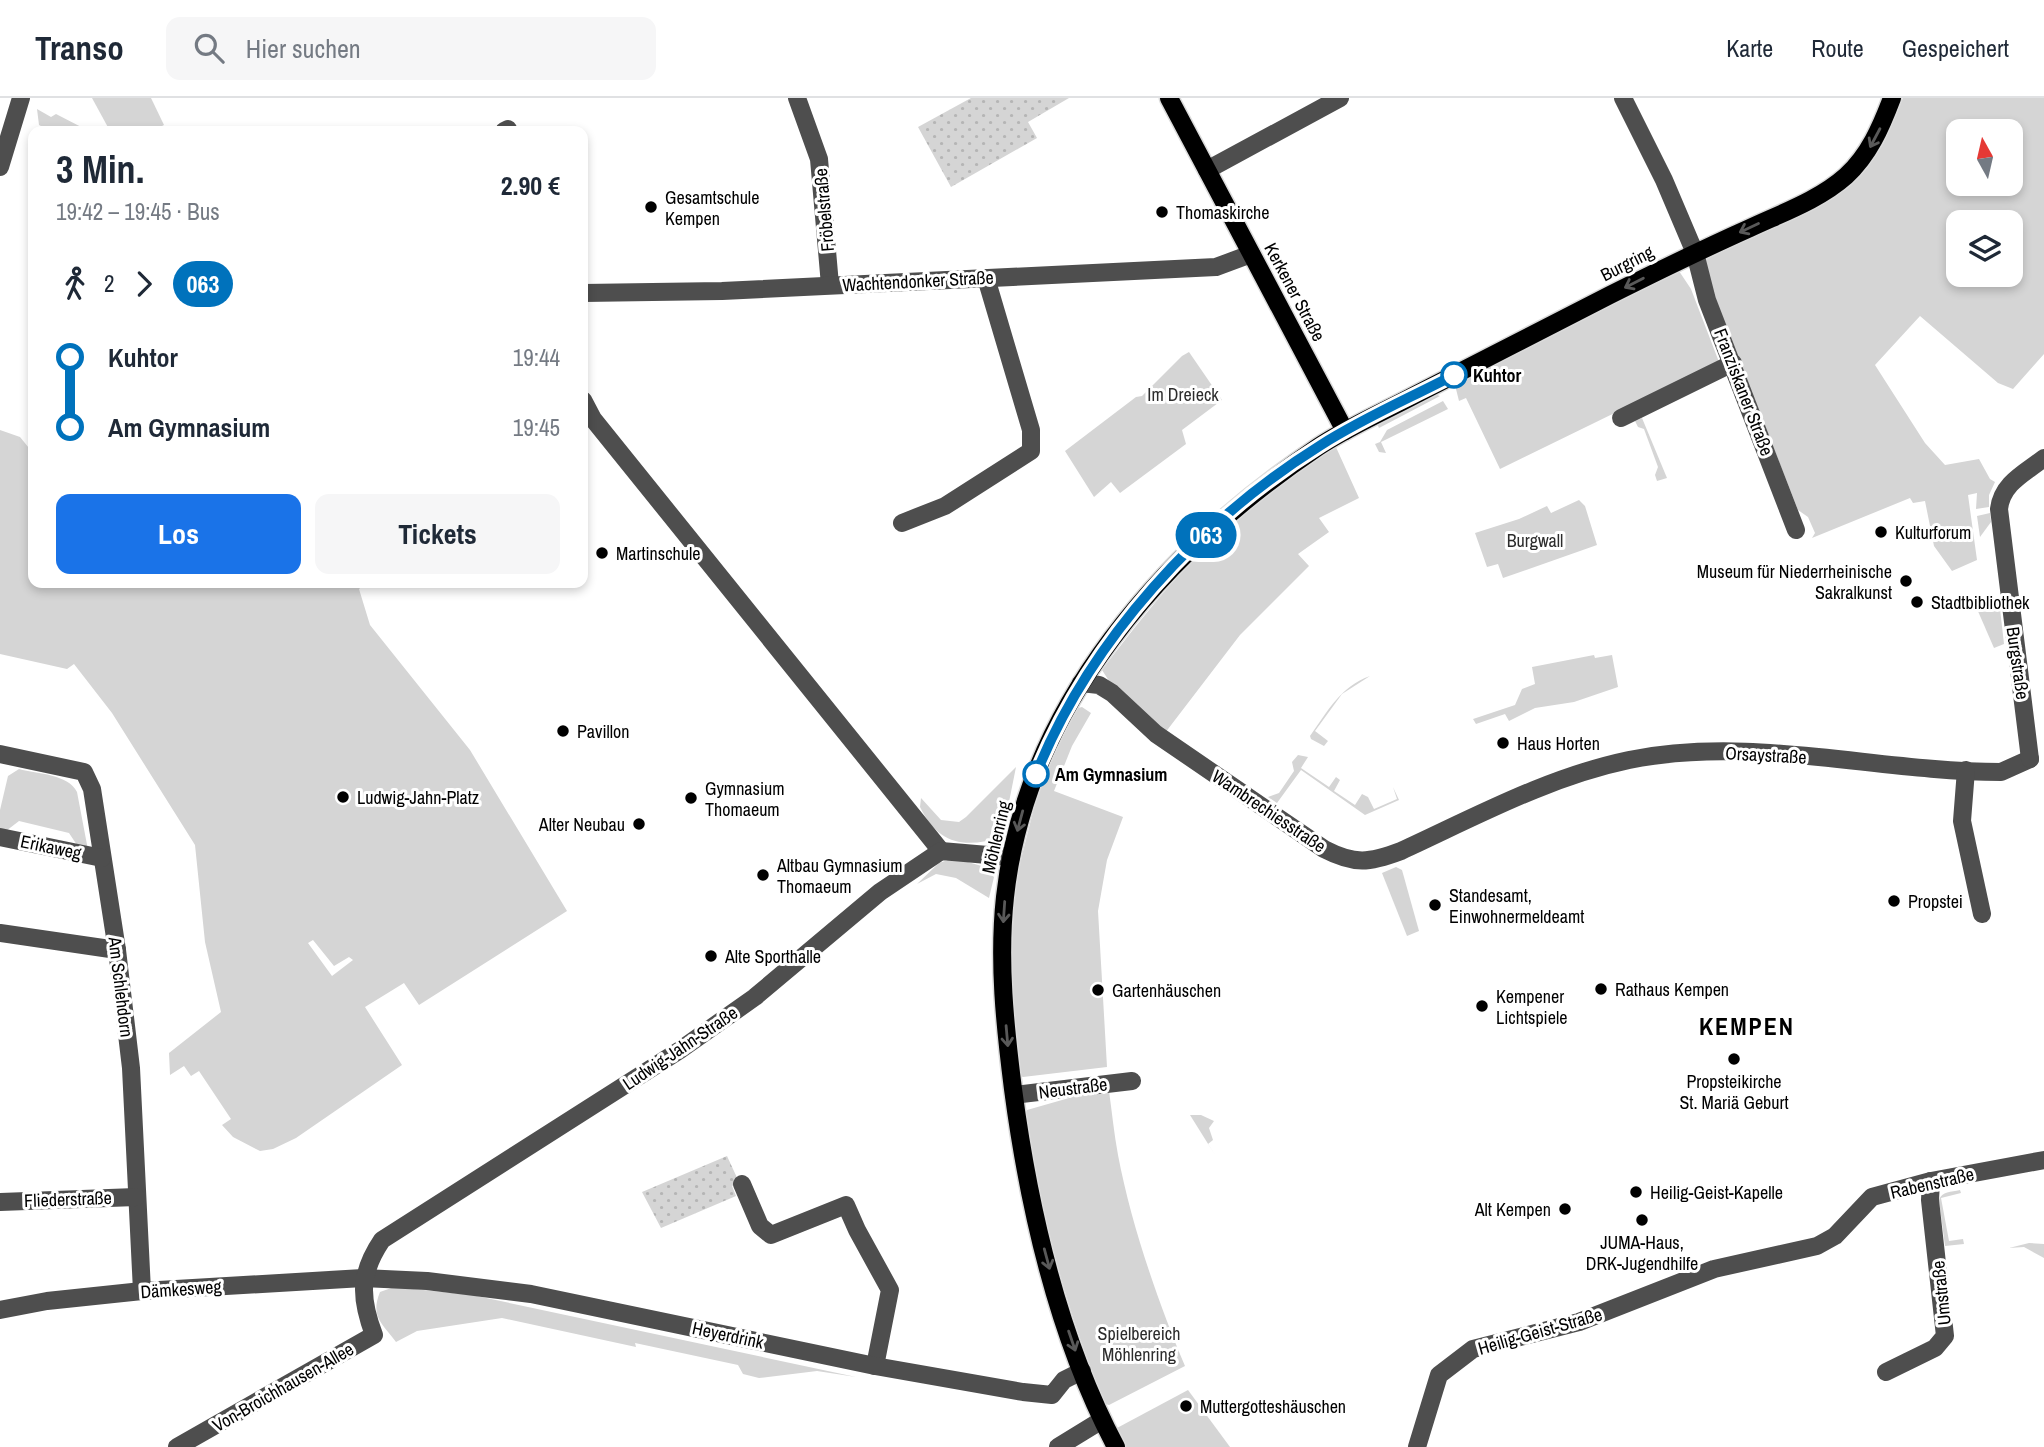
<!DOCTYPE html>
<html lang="de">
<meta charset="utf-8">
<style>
body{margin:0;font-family:"Archivo Narrow",sans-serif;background:#f6f6f7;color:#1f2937;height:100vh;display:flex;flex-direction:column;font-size:26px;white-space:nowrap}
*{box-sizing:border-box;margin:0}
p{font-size:23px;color:#747a83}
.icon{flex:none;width:38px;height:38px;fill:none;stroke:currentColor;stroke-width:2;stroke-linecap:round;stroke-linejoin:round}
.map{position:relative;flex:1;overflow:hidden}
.side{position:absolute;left:28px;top:28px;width:560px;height:462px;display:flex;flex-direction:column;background:#fff;border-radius:14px;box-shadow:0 4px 10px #0003}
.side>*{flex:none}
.badge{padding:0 14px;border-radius:23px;font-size:24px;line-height:46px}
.needle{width:46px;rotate:352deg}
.fabs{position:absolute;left:1946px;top:21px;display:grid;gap:14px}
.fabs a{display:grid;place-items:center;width:77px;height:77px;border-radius:14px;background:#fff;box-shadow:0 4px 10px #0003;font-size:35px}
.map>.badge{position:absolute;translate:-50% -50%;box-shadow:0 0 0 4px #fff}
.legs{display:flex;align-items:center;gap:10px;height:77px;padding:0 28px;font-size:23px}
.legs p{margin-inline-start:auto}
.head{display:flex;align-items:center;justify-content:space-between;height:119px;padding:0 28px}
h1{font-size:38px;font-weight:700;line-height:52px}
.cta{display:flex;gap:14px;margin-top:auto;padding:14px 28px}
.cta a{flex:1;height:80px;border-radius:14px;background:#1a73e8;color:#fff;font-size:28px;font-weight:700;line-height:80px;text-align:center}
.cta a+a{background:#f6f6f7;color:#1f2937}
ul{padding:0 28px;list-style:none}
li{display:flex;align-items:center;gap:24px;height:70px;font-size:26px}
li i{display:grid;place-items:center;width:10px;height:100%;margin:0 9px;background:currentColor}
li i::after{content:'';width:18px;height:18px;margin:-9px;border:5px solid;border-radius:50%;background:#fff}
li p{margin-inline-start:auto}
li:first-child i{background:linear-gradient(#0000 50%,currentColor 0)}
li:last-child i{background:linear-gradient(currentColor 50%,#0000 0)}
header{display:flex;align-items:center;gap:42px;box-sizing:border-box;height:98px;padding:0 35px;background:#fff;border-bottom:2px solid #e0e1e3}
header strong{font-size:33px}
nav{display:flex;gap:38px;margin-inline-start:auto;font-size:24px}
.search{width:490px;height:63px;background:#f6f6f7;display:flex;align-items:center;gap:18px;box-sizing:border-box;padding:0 24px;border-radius:14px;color:#747a83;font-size:26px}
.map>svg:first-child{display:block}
.green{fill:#d5d5d5;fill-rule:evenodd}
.garden{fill:url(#garden-dots)}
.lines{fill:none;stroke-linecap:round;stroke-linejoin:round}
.major-casing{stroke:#dbdbdb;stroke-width:21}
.minor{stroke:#4e4e4e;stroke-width:18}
.major{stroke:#000;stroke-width:18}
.oneway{stroke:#595959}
.line-1-casing{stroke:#fff;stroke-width:16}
.line-1{stroke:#0072bc;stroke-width:10}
.poi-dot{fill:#000;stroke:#fff;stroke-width:2.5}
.stop-1-dot{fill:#fff;stroke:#0072bc;stroke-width:3.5}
.labels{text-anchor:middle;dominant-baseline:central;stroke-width:6;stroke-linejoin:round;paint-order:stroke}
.poi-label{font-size:18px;fill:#000;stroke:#fff;text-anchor:start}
.street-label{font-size:18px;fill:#000;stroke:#fff}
.stop-label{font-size:18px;font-weight:bold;fill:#000;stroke:#fff;text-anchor:start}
.park-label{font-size:18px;fill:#2c2c2c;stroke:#fff}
.district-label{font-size:24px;font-weight:bold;letter-spacing:2px;fill:#000;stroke:#fff}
</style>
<header>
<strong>Transo</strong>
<div class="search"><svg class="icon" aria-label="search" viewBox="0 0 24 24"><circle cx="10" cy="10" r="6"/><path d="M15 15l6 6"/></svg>Hier suchen</div>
<nav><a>Karte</a><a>Route</a><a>Gespeichert</a></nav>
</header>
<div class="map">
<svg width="2044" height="1349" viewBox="0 0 2044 1349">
<defs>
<pattern id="garden-dots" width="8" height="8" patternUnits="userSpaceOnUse" patternTransform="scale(1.75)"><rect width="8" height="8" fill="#d5d5d5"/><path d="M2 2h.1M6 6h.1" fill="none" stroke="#b5b5b5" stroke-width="1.8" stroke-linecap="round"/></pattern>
</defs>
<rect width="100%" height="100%" fill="#fff"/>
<g class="green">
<path d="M 92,0 L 151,0 L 164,27 L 152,33 L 110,33 Z"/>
<path d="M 1903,0 L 2044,0 L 2044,256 L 2013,291 L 1998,285 L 1920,218 L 1875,267 L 1925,345 L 1945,367 L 1979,361 L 1990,381 L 1995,384 L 1989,397 L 1989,409 L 1976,411 L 1977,395 L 1968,397 L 1977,462 L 1952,473 L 1934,448 L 1925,403 L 1913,405 L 1910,400 L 1812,440 L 1815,435 L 1808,419 L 1798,412 L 1706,177 L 1705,163 L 1710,156 L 1838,95 L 1849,87 L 1866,71 L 1883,46 ZM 1958,33 L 2011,33 L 2011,86 L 1958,86 ZM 1958,124 L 2011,124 L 2011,177 L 1958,177 Z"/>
<path d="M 37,11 L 51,19 L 56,16 L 89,33 L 51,33 L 39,27 Z"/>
<path d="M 1679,173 L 1691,191 L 1719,264 L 1500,371 L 1466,300 L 1459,303 L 1455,287 L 1673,174 Z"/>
<path d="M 1189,254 L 1222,302 L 1182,332 L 1186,346 L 1120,395 L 1111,384 L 1094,399 L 1065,353 L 1136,299 L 1142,298 L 1182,258 Z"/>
<path d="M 1435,296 L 1440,298 L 1379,330 L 1377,326 Z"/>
<path d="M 1443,303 L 1448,311 L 1381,344 L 1386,355 L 1379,354 L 1375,346 L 1380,344 L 1387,332 Z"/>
<path d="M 1642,320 L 1667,380 L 1657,383 L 1655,377 L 1658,369 L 1644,331 L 1638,329 L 1635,323 Z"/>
<path d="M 0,332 L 20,339 L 33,355 L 33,485 L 366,485 L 359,491 L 370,527 L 470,652 L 567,813 L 419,907 L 404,885 L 365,909 L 402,967 L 296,1040 L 273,1051 L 260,1053 L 233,1039 L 222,1027 L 231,1021 L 199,973 L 191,978 L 184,968 L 170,977 L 169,955 L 221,914 L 205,844 L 195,747 L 112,615 L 74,566 L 67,571 L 0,556 ZM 313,842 L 334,868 L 349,859 L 353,862 L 332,878 L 308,845 Z"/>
<path d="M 1335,347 L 1359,400 L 1319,420 L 1329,434 L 1298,456 L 1309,468 L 1240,537 L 1165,635 L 1111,586 L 1102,572 C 1149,510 1199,448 1260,399 C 1284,380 1310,364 1335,347 Z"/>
<path d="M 1579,402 L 1585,408 L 1597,447 L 1503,480 L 1498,466 L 1487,469 L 1475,435 L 1519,421 L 1547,408 L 1551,415 Z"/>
<path d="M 1990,415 L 1991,424 L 1980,439 L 1977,418 Z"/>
<path d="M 1999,502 L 2004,546 L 1994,550 L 1977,511 Z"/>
<path d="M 1594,557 L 1595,560 L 1612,557 L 1618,589 L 1574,604 L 1535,610 L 1509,623 L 1505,616 L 1476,626 L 1473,621 L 1515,607 L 1522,591 L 1535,586 L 1532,569 Z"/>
<path d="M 1370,578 L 1342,596 L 1315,633 L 1328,643 L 1324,648 L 1311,641 L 1310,638 C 1327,614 1341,588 1370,578 Z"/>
<path d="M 1082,609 L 1091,615 L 1072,648 L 1054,693 L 1123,719 L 1107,762 L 1098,813 L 1107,969 L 1023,979 L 1018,977 L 1011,870 L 1015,785 L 1036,702 L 1053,655 L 1078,610 Z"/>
<path d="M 1298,657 L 1308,659 L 1301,670 L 1329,689 L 1336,679 L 1340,682 L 1334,693 L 1355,707 L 1362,696 L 1368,699 L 1374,711 L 1397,701 L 1393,689 L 1399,702 L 1365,717 L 1301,672 L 1277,705 L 1268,699 L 1279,695 L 1294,673 L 1292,664 Z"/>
<path d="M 1016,669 L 1002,739 C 964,751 938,746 920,709 L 921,700 L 941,722 L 959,724 L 966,719 Z"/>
<path d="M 19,671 C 38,676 68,676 77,694 L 88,752 L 79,750 L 69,735 L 19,723 L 6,733 L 0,732 L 0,712 L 8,678 Z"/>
<path d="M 954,760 L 985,769 L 994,779 L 989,800 L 956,780 L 936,776 L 917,786 L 939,765 Z"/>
<path d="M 1396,769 L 1402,772 L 1419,833 L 1407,838 L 1382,775 Z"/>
<path d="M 1109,993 C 1112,1014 1114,1036 1118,1057 C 1131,1126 1158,1204 1185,1268 L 1109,1307 L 1105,1306 C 1066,1213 1042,1118 1024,1019 L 1027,1012 L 1076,998 Z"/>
<path d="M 1190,1017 L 1201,1017 L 1214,1023 L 1209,1030 L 1213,1042 L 1208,1046 L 1215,1057 Z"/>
<path d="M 1960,1092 L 1961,1095 L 1941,1100 L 1949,1143 L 1963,1141 L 1964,1146 L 1945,1148 L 1939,1102 C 1942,1093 1951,1094 1960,1092 Z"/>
<path d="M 2029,1145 L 2044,1146 L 2044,1160 L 2024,1149 L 2009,1150 Z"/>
<path d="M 394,1189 L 472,1197 L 856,1279 L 817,1273 L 759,1280 L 743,1276 L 738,1267 L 635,1245 L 636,1249 L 502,1220 L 417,1233 L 396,1244 C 382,1225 370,1219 380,1194 Z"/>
<path d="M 1188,1292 L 1230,1349 L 1125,1349 L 1120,1341 L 1117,1330 Z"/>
</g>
<g class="garden">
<path d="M 971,0 L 1069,0 L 1028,24 L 1037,40 L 951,89 L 918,29 Z"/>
<path d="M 727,1058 L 739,1084 L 732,1088 L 736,1098 L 661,1130 L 642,1094 Z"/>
</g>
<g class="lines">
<g class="major-casing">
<g id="major">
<path d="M 1169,0 L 1345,333"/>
<path d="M 1116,1349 C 1058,1240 1029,1112 1013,991 C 1005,928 998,863 1005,799 C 1026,607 1164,453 1318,349 C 1348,329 1383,314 1415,297 C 1480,264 1545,230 1610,197 C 1656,174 1703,151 1750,130 C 1782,115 1819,102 1846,78 C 1869,57 1881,29 1892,0"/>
</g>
</g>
<g class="minor">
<path d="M 797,0 L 819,61 L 830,187"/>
<path d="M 1623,0 L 1664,82 L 1695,155 L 1707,202 L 1796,432"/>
<path d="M 504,33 L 508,31"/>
<path d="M 0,69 L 21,0"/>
<path d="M 1207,72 L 1340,0"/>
<path d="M 583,195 L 722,193 L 1216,169 L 1251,156"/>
<path d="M 583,302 L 593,321 L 941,753"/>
<path d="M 1621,320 L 1733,265"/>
<path d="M 902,425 L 945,408 L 1031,353 L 1031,332 L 986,180"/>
<path d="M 1081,585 L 1099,587 L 1112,595 L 1156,636 L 1324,751 C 1355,767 1369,765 1401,753 C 1475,719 1548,679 1629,662 C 1752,637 1877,674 2001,674 L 2030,661"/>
<path d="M 0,656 L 84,674 L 92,691 L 117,852 L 131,970 L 142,1193"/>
<path d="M 2030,661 L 1999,411 C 2002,385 2025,375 2044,360"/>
<path d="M 1966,672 L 1962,723 L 1982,816"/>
<path d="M 0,739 L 102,760"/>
<path d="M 0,835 L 117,852"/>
<path d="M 1014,997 L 1132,983"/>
<path d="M 742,1086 L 760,1128 L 771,1137 L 846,1107 L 857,1132 L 890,1192 L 875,1268"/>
<path d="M 0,1104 L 136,1099"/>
<path d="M 0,1212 L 47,1203 L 142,1193 L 363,1180 L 427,1183 L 531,1196 L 875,1268 L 1023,1294 L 1052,1297 L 1064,1282 L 1082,1273"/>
<path d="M 1886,1274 L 1935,1250 L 1945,1238 L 1930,1102 L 1931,1083"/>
<path d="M 177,1349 L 374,1237 C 360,1200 359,1176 382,1142 L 680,952 L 755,899 L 880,794 L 941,753 L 1011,759"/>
<path d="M 1058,1349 L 1102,1322"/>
<path d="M 1417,1349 L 1439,1277 L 1473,1251 L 1579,1224 L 1714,1171 L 1817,1148 L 1835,1138 L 1872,1099 L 1931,1083 L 2044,1062"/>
</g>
<use href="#major" class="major"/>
</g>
<defs><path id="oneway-shaft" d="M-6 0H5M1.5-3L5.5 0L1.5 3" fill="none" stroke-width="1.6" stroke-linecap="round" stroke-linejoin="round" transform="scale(1.75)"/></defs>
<g class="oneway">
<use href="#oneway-shaft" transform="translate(1875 40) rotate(118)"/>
<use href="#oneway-shaft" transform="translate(1749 130) rotate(155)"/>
<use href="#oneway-shaft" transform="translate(1634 185) rotate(153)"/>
<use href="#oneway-shaft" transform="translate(1020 723) rotate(105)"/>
<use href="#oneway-shaft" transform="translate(1004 814) rotate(94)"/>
<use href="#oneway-shaft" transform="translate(1007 938) rotate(85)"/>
<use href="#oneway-shaft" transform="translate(1047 1161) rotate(75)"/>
<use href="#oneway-shaft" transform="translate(1072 1243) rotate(71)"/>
</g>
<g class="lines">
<g class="line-1-casing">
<path id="line-1" d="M 1036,676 C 1090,542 1199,423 1321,347 C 1363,320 1410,300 1454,277"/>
</g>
<use href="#line-1" class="line-1"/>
</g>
<g class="poi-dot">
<circle cx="651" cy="109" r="7"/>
<circle cx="1162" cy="114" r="7"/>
<circle cx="1881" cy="434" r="7"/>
<circle cx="602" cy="455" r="7"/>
<circle cx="1906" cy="483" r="7"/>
<circle cx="1917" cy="504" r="7"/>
<circle cx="563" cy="633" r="7"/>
<circle cx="1503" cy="645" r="7"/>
<circle cx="343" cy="699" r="7"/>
<circle cx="691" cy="700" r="7"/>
<circle cx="639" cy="726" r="7"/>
<circle cx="763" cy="777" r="7"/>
<circle cx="1894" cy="803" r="7"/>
<circle cx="1435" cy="807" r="7"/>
<circle cx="711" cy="858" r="7"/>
<circle cx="1601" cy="891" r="7"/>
<circle cx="1098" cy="892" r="7"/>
<circle cx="1482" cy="908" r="7"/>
<circle cx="1734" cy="961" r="7"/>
<circle cx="1636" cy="1094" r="7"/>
<circle cx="1565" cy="1111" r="7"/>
<circle cx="1642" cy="1122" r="7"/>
<circle cx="1186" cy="1308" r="7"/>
</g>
<g class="stop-1-dot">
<circle cx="1454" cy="277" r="12"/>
<circle cx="1036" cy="676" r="12"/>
</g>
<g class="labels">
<g class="poi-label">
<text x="665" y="99">Gesamtschule<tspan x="665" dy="21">Kempen</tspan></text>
<text x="1176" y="114">Thomaskirche</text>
<text x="1895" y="434">Kulturforum</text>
<text x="616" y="455">Martinschule</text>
<text x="1892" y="473" text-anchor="end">Museum für Niederrheinische<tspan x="1892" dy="21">Sakralkunst</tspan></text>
<text x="1931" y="504">Stadtbibliothek</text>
<text x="577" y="633">Pavillon</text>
<text x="1517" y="645">Haus Horten</text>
<text x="705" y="690">Gymnasium<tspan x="705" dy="21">Thomaeum</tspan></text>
<text x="357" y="699">Ludwig-Jahn-Platz</text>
<text x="625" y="726" text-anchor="end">Alter Neubau</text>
<text x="777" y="767">Altbau Gymnasium<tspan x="777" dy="21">Thomaeum</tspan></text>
<text x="1449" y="797">Standesamt,<tspan x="1449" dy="21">Einwohnermeldeamt</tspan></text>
<text x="1908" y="803">Propstei</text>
<text x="725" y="858">Alte Sporthalle</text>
<text x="1615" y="891">Rathaus Kempen</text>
<text x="1112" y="892">Gartenhäuschen</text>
<text x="1496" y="898">Kempener<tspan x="1496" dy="21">Lichtspiele</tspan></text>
<text x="1734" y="983" text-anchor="middle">Propsteikirche<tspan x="1734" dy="21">St. Mariä Geburt</tspan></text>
<text x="1650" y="1094">Heilig-Geist-Kapelle</text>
<text x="1551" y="1111" text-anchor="end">Alt Kempen</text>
<text x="1642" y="1144" text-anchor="middle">JUMA-Haus,<tspan x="1642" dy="21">DRK-Jugendhilfe</tspan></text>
<text x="1200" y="1308">Muttergotteshäuschen</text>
</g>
<g class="street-label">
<text transform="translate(824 112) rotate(-95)">Fröbelstraße</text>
<text transform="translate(1627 165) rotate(-27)">Burgring</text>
<text transform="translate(918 183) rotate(-3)">Wachtendonker Straße</text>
<text transform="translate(1295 194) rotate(62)">Kerkener Straße</text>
<text transform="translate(1744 294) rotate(69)">Franziskaner Straße</text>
<text transform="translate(2018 565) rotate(82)">Burgstraße</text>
<text transform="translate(1766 657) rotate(3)">Orsaystraße</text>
<text transform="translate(1269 713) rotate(34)">Wambrechiesstraße</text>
<text transform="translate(996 739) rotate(-77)">Möhlenring</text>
<text transform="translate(51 749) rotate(12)">Erikaweg</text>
<text transform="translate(121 889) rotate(83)">Am Schlehdorn</text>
<text transform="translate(680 950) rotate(-34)">Ludwig-Jahn-Straße</text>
<text transform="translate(1073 990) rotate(-7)">Neustraße</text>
<text transform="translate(1932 1085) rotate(-13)">Rabenstraße</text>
<text transform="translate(68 1101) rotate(-2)">Fliederstraße</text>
<text transform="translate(181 1191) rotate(-4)">Dämkesweg</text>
<text transform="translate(1941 1195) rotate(-96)">Umstraße</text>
<text transform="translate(1540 1233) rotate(-16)">Heilig-Geist-Straße</text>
<text transform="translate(728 1237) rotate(12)">Heyerdrink</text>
<text transform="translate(283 1289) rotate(-30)">Von-Broichhausen-Allee</text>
</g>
<g class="stop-label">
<text x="1473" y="277">Kuhtor</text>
<text x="1055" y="676">Am Gymnasium</text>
</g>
<g class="park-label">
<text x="1183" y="296">Im Dreieck</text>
<text x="1535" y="442">Burgwall</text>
<text x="1139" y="1235">Spielbereich<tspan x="1139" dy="21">Möhlenring</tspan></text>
</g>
<g class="district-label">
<text x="1747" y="928">KEMPEN</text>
</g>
</g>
</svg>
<div class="fabs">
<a><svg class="needle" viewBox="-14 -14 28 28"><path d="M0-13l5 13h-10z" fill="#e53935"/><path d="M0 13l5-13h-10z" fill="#747a83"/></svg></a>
<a><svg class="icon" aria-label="layers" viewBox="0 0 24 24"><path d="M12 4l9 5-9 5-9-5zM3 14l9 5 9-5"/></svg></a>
</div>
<b class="badge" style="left:1206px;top:437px;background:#0072bc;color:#fff">063</b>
<section class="side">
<div class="head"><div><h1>3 Min.</h1><p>19:42 – 19:45 · Bus</p></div><b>2.90 €</b></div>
<div class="legs"><svg class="icon" aria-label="walk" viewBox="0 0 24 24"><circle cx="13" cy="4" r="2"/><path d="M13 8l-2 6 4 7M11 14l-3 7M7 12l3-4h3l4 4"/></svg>2<svg class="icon" aria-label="forward" viewBox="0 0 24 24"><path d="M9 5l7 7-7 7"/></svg><b class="badge" style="background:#0072bc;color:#fff">063</b></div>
<ul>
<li><i style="color:#0072bc"></i><b>Kuhtor</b><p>19:44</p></li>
<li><i style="color:#0072bc"></i><b>Am Gymnasium</b><p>19:45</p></li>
</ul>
<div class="cta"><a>Los</a><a>Tickets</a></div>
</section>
</div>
